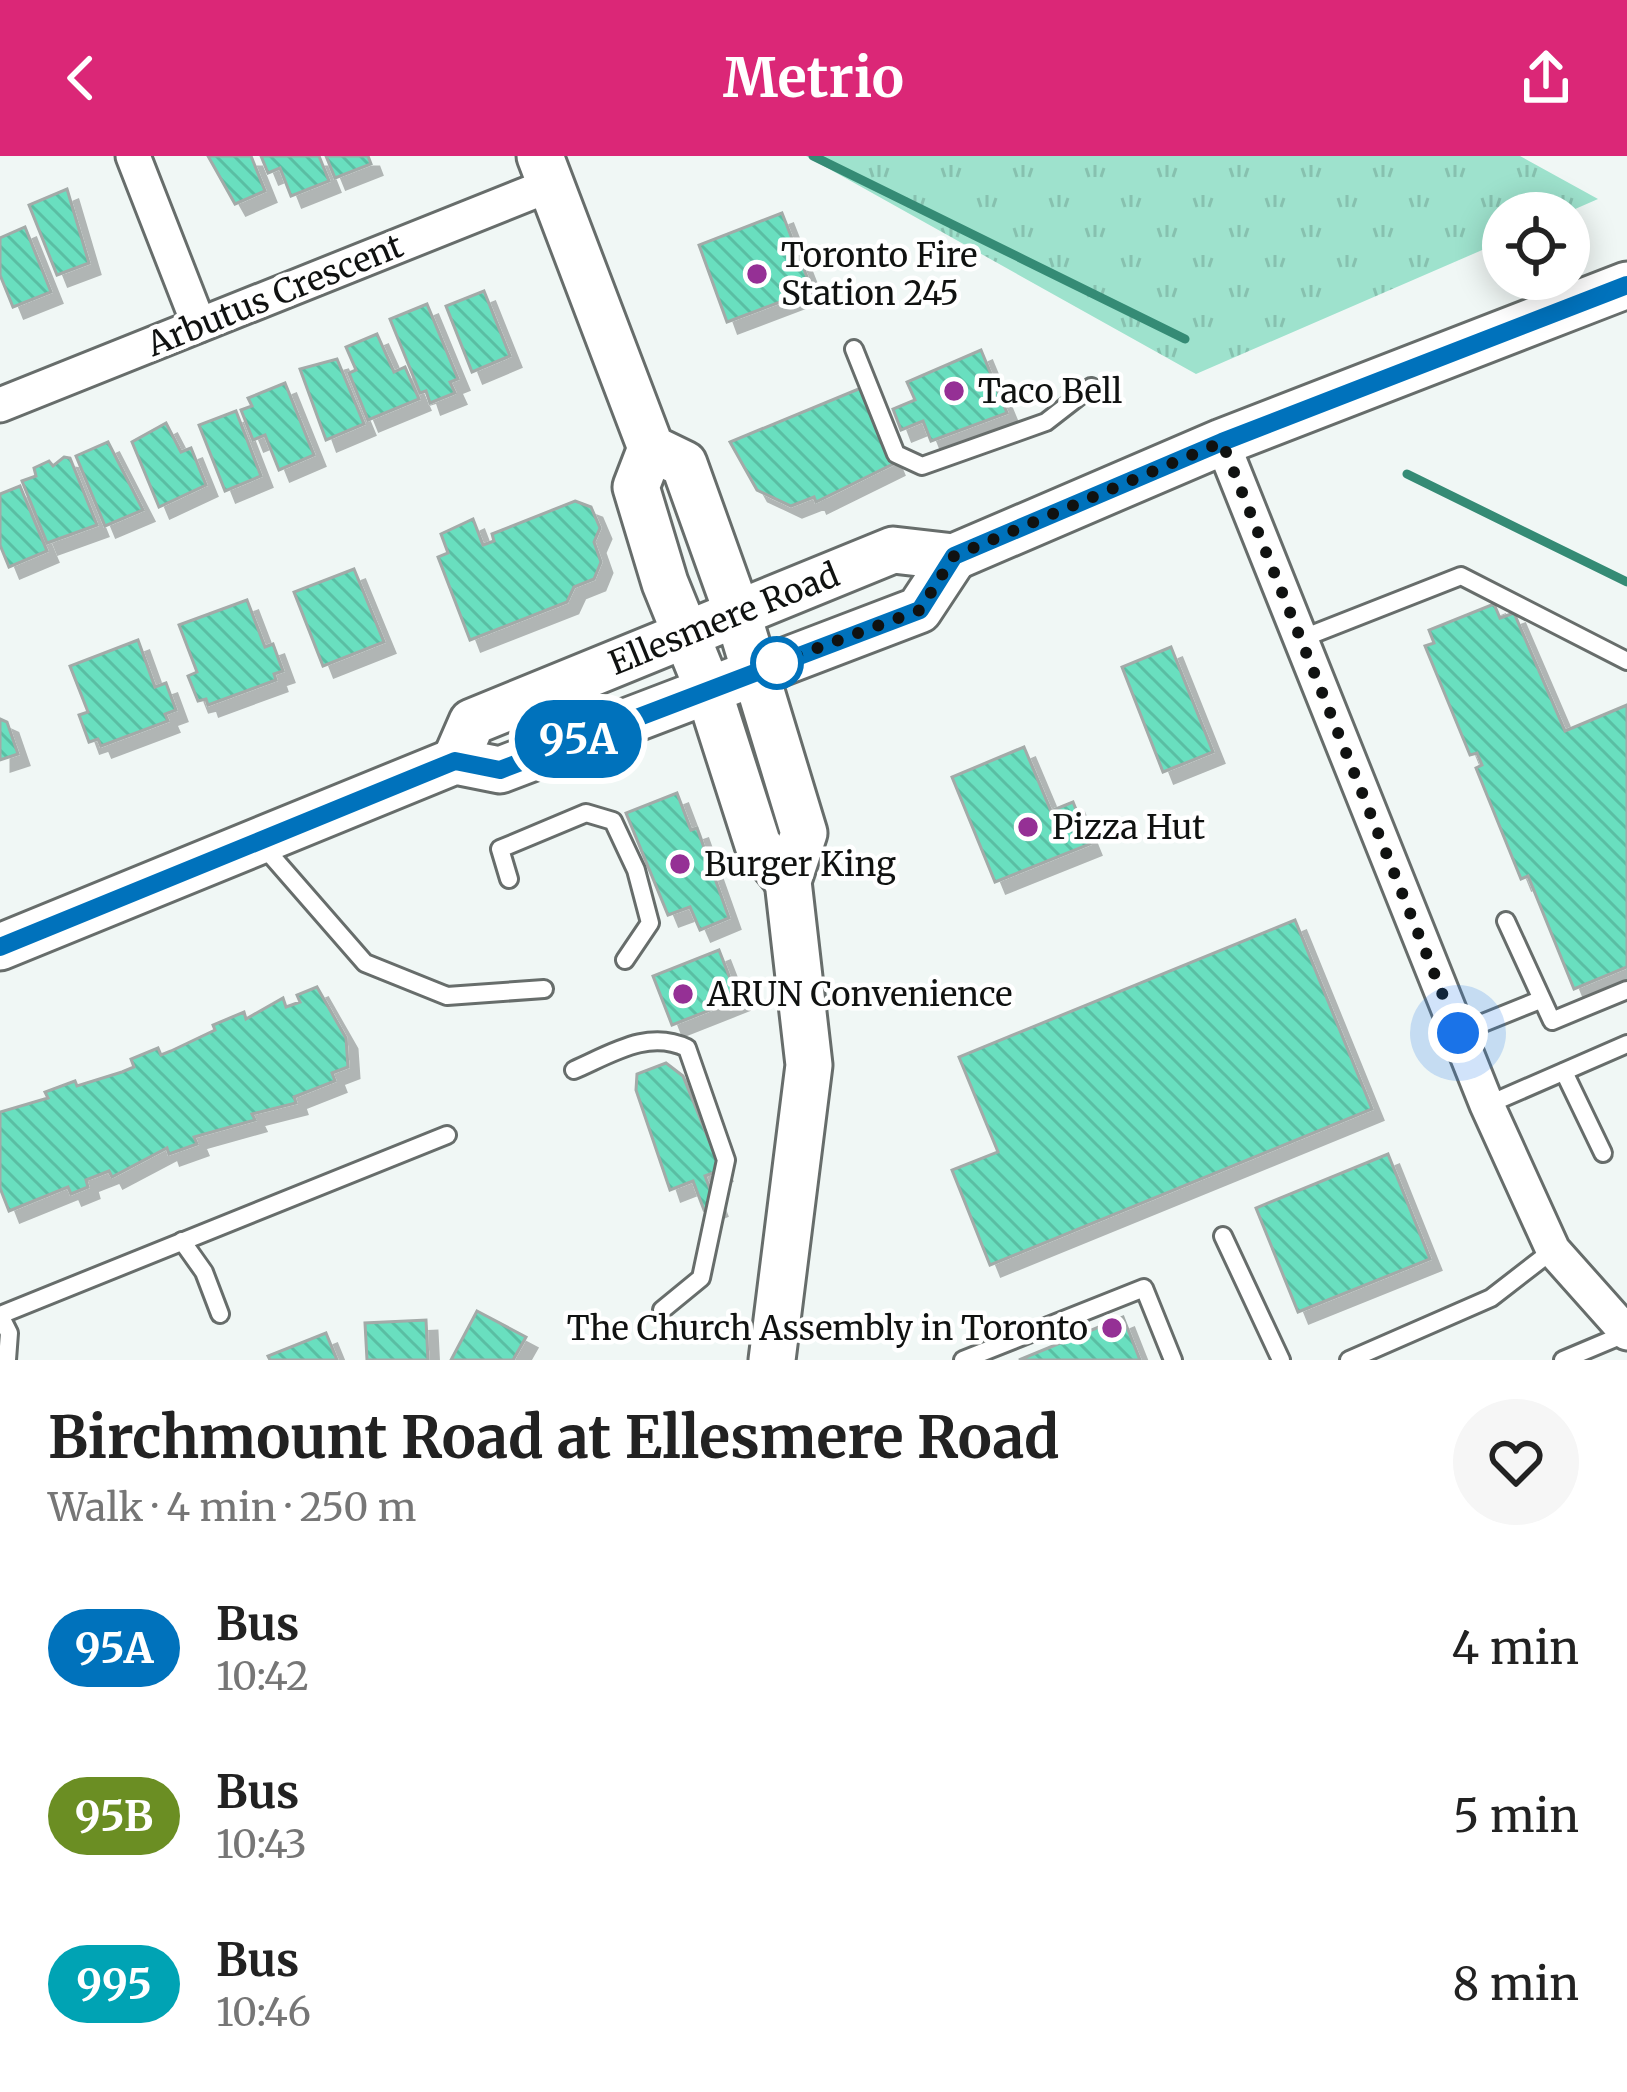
<!DOCTYPE html>
<meta charset="utf-8">
<style>
body{margin:0;font-family:Merriweather,serif;background:#f6f6f6;color:#222;height:100vh;display:flex;flex-direction:column;font-size:45px;white-space:nowrap}
*{box-sizing:border-box;margin:0}
p{font-size:39px;color:#767676}
.icon{flex:none;width:66px;height:66px;fill:none;stroke:currentColor;stroke-width:2;stroke-linecap:round;stroke-linejoin:round}
.map{position:relative;height:1204px;overflow:hidden}
.drawer{display:flex;flex-direction:column;background:#fff;flex:1}
.drawer>*{flex:none}
.badge{padding:0 24px;border-radius:39px;font-size:42px;line-height:78px}
.tools{position:absolute;left:1482px;top:36px;display:grid;gap:24px}
.tools a{display:grid;place-items:center;width:108px;height:108px;border-radius:50%;background:#fff;box-shadow:0 6px 30px #0003;font-size:60px}
.you{position:absolute;width:60px;height:60px;margin:-30px;border:9px solid #fff;border-radius:50%;background:#1a73e8;box-shadow:0 0 0 18px #1a73e833}
.map>.badge{position:absolute;translate:-50% -50%;box-shadow:0 0 0 6px #fff}
.round{display:grid;place-items:center;flex:none;width:126px;height:126px;border-radius:63px;background:#f6f6f6}
.summary{display:flex;align-items:center;justify-content:space-between;height:204px;padding:0 48px}
h1{font-size:57px;font-weight:700;line-height:90px}
ul{padding:0;list-style:none}
li{display:flex;align-items:center;gap:36px;height:168px;padding:0 48px}
li div{flex:1}
li b{display:block;font-size:45px}
li em{font-style:normal}
li .badge{min-width:132px;font-weight:700;text-align:center}
header{display:flex;justify-content:space-between;align-items:center;height:156px;padding:0 48px;background:#db2777;color:#fff;font-size:54px;font-weight:700}
.map>svg:first-child{display:block}
.grass{fill:url(#grass-tufts)}
.lines{fill:none;stroke-linecap:round;stroke-linejoin:round}
.stream{stroke:#358b75;stroke-width:9}
.building{fill:url(#building-back-hatch);stroke:#a3aaa8;stroke-width:3;filter:url(#shadow)}
.lane-casing{stroke:#676d6b;stroke-width:22}
.street-casing{stroke:#676d6b;stroke-width:39}
.secondary-casing{stroke:#676d6b;stroke-width:51}
.lane{stroke:#fff;stroke-width:16}
.street{stroke:#fff;stroke-width:33}
.secondary{stroke:#fff;stroke-width:45}
.line-casing{stroke:#fff;stroke-width:27}
.line{stroke:#0072bc;stroke-width:18}
.walk{stroke:#101211;stroke-width:12;stroke-dasharray:0 21.6}
.poi-dot{fill:#953095;stroke:#fff;stroke-width:4.5}
.stop-dot{fill:#fff;stroke:#0072bc;stroke-width:6}
.labels{text-anchor:middle;dominant-baseline:central;stroke-width:9;stroke-linejoin:round;paint-order:stroke}
.poi-label{font-size:33px;fill:#101211;stroke:#fff;text-anchor:start}
.street-label{font-size:33px;fill:#101211;stroke:#fff}
</style>
<header><svg class="icon" aria-label="back" viewBox="0 0 24 24"><path d="M15 5l-7 7 7 7"/></svg>Metrio<svg class="icon" aria-label="share" viewBox="0 0 24 24"><path d="M12 15V3M7 8l5-5 5 5M5 13v7h14v-7"/></svg></header>
<div class="map">
<svg width="1627" height="1204" viewBox="0 0 1627 1204">
<defs>
<pattern id="grass-tufts" width="24" height="20" patternUnits="userSpaceOnUse" patternTransform="scale(3)"><rect width="24" height="20" fill="#9ee2cd"/><path d="M3 7l-1-3M5 7V3M7 7l1-3M15 17l-1-3M17 17v-4M19 17l1-3" fill="none" stroke="#87c1af"/></pattern>
<pattern id="building-back-hatch" width="6" height="6" patternUnits="userSpaceOnUse" patternTransform="scale(3)"><rect width="6" height="6" fill="#69dfbf"/><path d="M-1 5l2 2M0 0l6 6M5-1l2 2" fill="none" stroke="#5abea3"/></pattern>
<filter id="shadow"><feDropShadow dx="11" dy="11" stdDeviation="0" flood-color="#0004"/></filter>
</defs>
<rect width="100%" height="100%" fill="#f0f7f5"/>
<path class="grass" d="M 806,0 L 1520,0 L 1598,43 L 1566,57 L 1503,57 L 1503,85 L 1196,218 Z"/>
<g class="lines">
<g class="stream">
<path d="M 813,0 L 1185,183"/>
<path d="M 1407,318 L 1627,426"/>
</g>
</g>
<g class="building">
<path d="M 208,0 L 251,0 L 265,35 L 235,48 Z"/>
<path d="M 261,0 L 319,0 L 329,25 L 291,40 L 280,12 L 268,17 Z"/>
<path d="M 326,0 L 368,0 L 371,8 L 335,22 Z"/>
<path d="M 67,33 L 89,107 L 57,119 L 29,49 Z"/>
<path d="M 782,57 L 812,134 L 727,166 L 699,89 Z"/>
<path d="M 25,71 L 51,136 L 13,151 L 0,119 L 0,82 Z"/>
<path d="M 484,135 L 510,200 L 472,216 L 446,150 Z"/>
<path d="M 427,148 L 458,223 L 450,226 L 455,237 L 430,247 L 426,235 L 420,237 L 390,163 Z"/>
<path d="M 377,178 L 394,216 L 405,211 L 419,243 L 368,264 L 349,217 L 356,214 L 346,191 Z"/>
<path d="M 981,194 L 1007,257 L 931,285 L 923,265 L 901,274 L 893,253 L 915,244 L 907,226 Z"/>
<path d="M 337,203 L 364,268 L 326,284 L 300,213 Z"/>
<path d="M 285,227 L 314,299 L 279,314 L 265,279 L 253,284 L 241,254 L 252,250 L 248,242 Z"/>
<path d="M 861,232 L 893,308 L 816,346 L 814,341 L 791,350 L 757,334 L 730,286 Z"/>
<path d="M 236,255 L 261,320 L 225,335 L 199,269 Z"/>
<path d="M 166,267 L 181,296 L 191,292 L 206,329 L 159,351 L 132,286 Z"/>
<path d="M 108,286 L 143,354 L 105,370 L 76,300 Z"/>
<path d="M 64,301 L 70,302 L 97,369 L 47,387 L 22,325 L 36,320 L 34,312 L 49,305 L 53,310 Z"/>
<path d="M 20,330 L 47,395 L 9,411 L 0,389 L 0,338 Z"/>
<path d="M 575,345 L 591,351 L 600,372 L 594,386 L 601,406 L 594,423 L 574,431 L 567,446 L 470,484 L 438,401 L 448,397 L 441,378 L 473,363 L 483,389 L 494,385 L 492,378 Z"/>
<path d="M 354,413 L 384,486 L 323,510 L 294,436 Z"/>
<path d="M 247,444 L 265,491 L 273,488 L 283,515 L 274,518 L 276,524 L 208,549 L 206,543 L 198,545 L 188,520 L 197,516 L 179,469 Z"/>
<path d="M 1494,448 L 1500,462 L 1514,457 L 1565,575 L 1627,549 L 1627,811 L 1574,833 L 1528,720 L 1521,723 L 1476,612 L 1482,609 L 1477,597 L 1470,599 L 1425,490 L 1434,487 L 1429,474 Z"/>
<path d="M 138,484 L 155,531 L 166,527 L 176,554 L 165,558 L 168,565 L 101,590 L 98,583 L 89,586 L 79,559 L 88,556 L 70,510 Z"/>
<path d="M 1171,491 L 1213,596 L 1163,616 L 1122,511 Z"/>
<path d="M 0,563 L 7,566 L 18,598 L 0,604 Z"/>
<path d="M 1024,591 L 1051,655 L 1073,646 L 1090,688 L 995,726 L 952,621 Z"/>
<path d="M 677,637 L 691,674 L 697,672 L 729,762 L 700,774 L 690,751 L 668,759 L 626,657 Z"/>
<path d="M 1295,764 L 1372,953 L 990,1109 L 952,1014 L 998,996 L 959,901 Z"/>
<path d="M 719,794 L 738,843 L 672,869 L 653,820 Z"/>
<path d="M 317,831 L 346,882 L 348,911 L 332,917 L 335,925 L 294,941 L 296,947 L 252,958 L 255,964 L 194,981 L 197,988 L 169,998 L 167,992 L 112,1021 L 109,1015 L 86,1024 L 88,1031 L 71,1038 L 68,1031 L 9,1055 L 0,1032 L 0,956 L 48,942 L 45,936 L 75,925 L 77,930 L 122,916 L 134,911 L 131,903 L 158,892 L 161,899 L 171,895 L 215,874 L 213,869 L 244,856 L 246,863 L 283,842 L 286,851 L 300,846 L 297,839 Z"/>
<path d="M 666,907 L 683,920 L 721,1014 L 705,1020 L 716,1049 L 704,1054 L 693,1025 L 670,1034 L 636,934 L 637,918 Z"/>
<path d="M 1388,998 L 1430,1103 L 1298,1156 L 1256,1052 Z"/>
<path d="M 477,1155 L 526,1181 L 513,1204 L 451,1204 Z"/>
<path d="M 1123,1161 L 1140,1204 L 1019,1204 L 1070,1183 Z"/>
<path d="M 426,1164 L 428,1204 L 367,1204 L 365,1167 Z"/>
<path d="M 326,1177 L 337,1204 L 270,1204 L 268,1200 Z"/>
</g>
<g class="lines">
<g class="lane-casing">
<g id="lane">
<path d="M 854,193 L 896,298 L 922,310 L 1046,266 L 1091,231"/>
<path d="M 1298,484 L 1461,420 L 1627,505"/>
<path d="M 263,690 L 365,807 L 447,840 L 544,833"/>
<path d="M 509,723 L 500,693 L 586,657 L 613,665 L 636,714 L 650,767 L 625,804"/>
<path d="M 1506,765 L 1552,865 L 1627,834"/>
<path d="M 1458,877 L 1540,844"/>
<path d="M 574,914 C 611,898 648,873 687,892 L 726,1004 L 701,1122 L 662,1154"/>
<path d="M 1564,916 L 1603,997"/>
<path d="M 1487,949 L 1627,888"/>
<path d="M 1223,1080 L 1281,1204"/>
<path d="M 182,1085 L 204,1116 L 220,1158"/>
<path d="M 0,1159 L 447,979"/>
<path d="M 0,1159 L 9,1177 L 7,1204"/>
<path d="M 963,1204 L 1144,1132 L 1173,1204"/>
<path d="M 1349,1204 L 1491,1142 L 1553,1094"/>
<path d="M 1563,1204 L 1627,1177"/>
</g>
</g>
<g class="street-casing">
<g id="street">
<path d="M 133,0 L 199,169"/>
<path d="M 0,249 L 550,29"/>
<path d="M 1222,286 L 1487,949 L 1553,1094 L 1627,1177"/>
</g>
</g>
<g class="secondary-casing">
<g id="secondary">
<path d="M 540,0 L 651,292 L 684,308 L 737,456 L 804,677 L 788,725 L 809,909 L 772,1204"/>
<path d="M 651,292 L 636,331 L 665,427 L 708,533 L 758,689 L 788,725"/>
<path d="M 455,605 L 472,566 L 893,394 L 954,401 L 1222,286 L 1627,129"/>
<path d="M 0,791 L 455,605 L 500,614 L 919,454 L 954,401"/>
</g>
</g>
<use href="#lane" class="lane"/>
<use href="#street" class="street"/>
<use href="#secondary" class="secondary"/>
</g>
<g class="lines">
<g class="line-casing">
<path id="line" d="M 0,791 L 455,605 L 500,614 L 920,454 L 954,400 L 1222,286 L 1627,129"/>
</g>
<use href="#line" class="line"/>
<path class="walk" d="M 777,507 L 920,454 L 954,400 L 1222,286 L 1458,877"/>
</g>
<g class="poi-dot">
<circle cx="757" cy="118" r="12"/>
<circle cx="954" cy="235" r="12"/>
<circle cx="1028" cy="671" r="12"/>
<circle cx="680" cy="708" r="12"/>
<circle cx="683" cy="838" r="12"/>
<circle cx="1112" cy="1172" r="12"/>
</g>
<circle class="stop-dot" cx="777" cy="507" r="24"/>
<g class="labels">
<g class="poi-label">
<text x="781" y="99">Toronto Fire<tspan x="781" dy="38">Station 245</tspan></text>
<text x="978" y="235">Taco Bell</text>
<text x="1052" y="671">Pizza Hut</text>
<text x="704" y="708">Burger King</text>
<text x="707" y="838">ARUN Convenience</text>
<text x="1088" y="1172" text-anchor="end">The Church Assembly in Toronto</text>
</g>
<g class="street-label">
<text transform="translate(275 139) rotate(-22)">Arbutus Crescent</text>
<text transform="translate(724 463) rotate(-22)">Ellesmere Road</text>
</g>
</g>
</svg>
<div class="tools">
<a><svg class="icon" aria-label="locate" viewBox="0 0 24 24"><circle cx="12" cy="12" r="6"/><path d="M12 2v4M12 18v4M2 12h4M18 12h4"/></svg></a>
</div>
<div class="you" style="left:1458px;top:877px"></div>
<b class="badge" style="left:578px;top:583px;background:#0072bc;color:#fff">95A</b>
</div>
<section class="drawer">
<div class="summary"><div><h1>Birchmount Road at Ellesmere Road</h1><p>Walk · 4 min · 250 m</p></div><a class="round"><svg class="icon" aria-label="heart" viewBox="0 0 24 24"><path d="M12 20l-8-8c-3-5 5-10 8-4 3-6 11-1 8 4z"/></svg></a></div>
<ul>
<li><span class="badge" style="background:#0072bc;color:#fff">95A</span><div><b>Bus</b><p>10:42</p></div><em>4 min</em></li>
<li><span class="badge" style="background:#6b8e23;color:#fff">95B</span><div><b>Bus</b><p>10:43</p></div><em>5 min</em></li>
<li><span class="badge" style="background:#00a3b4;color:#fff">995</span><div><b>Bus</b><p>10:46</p></div><em>8 min</em></li>
</ul>
</section>
